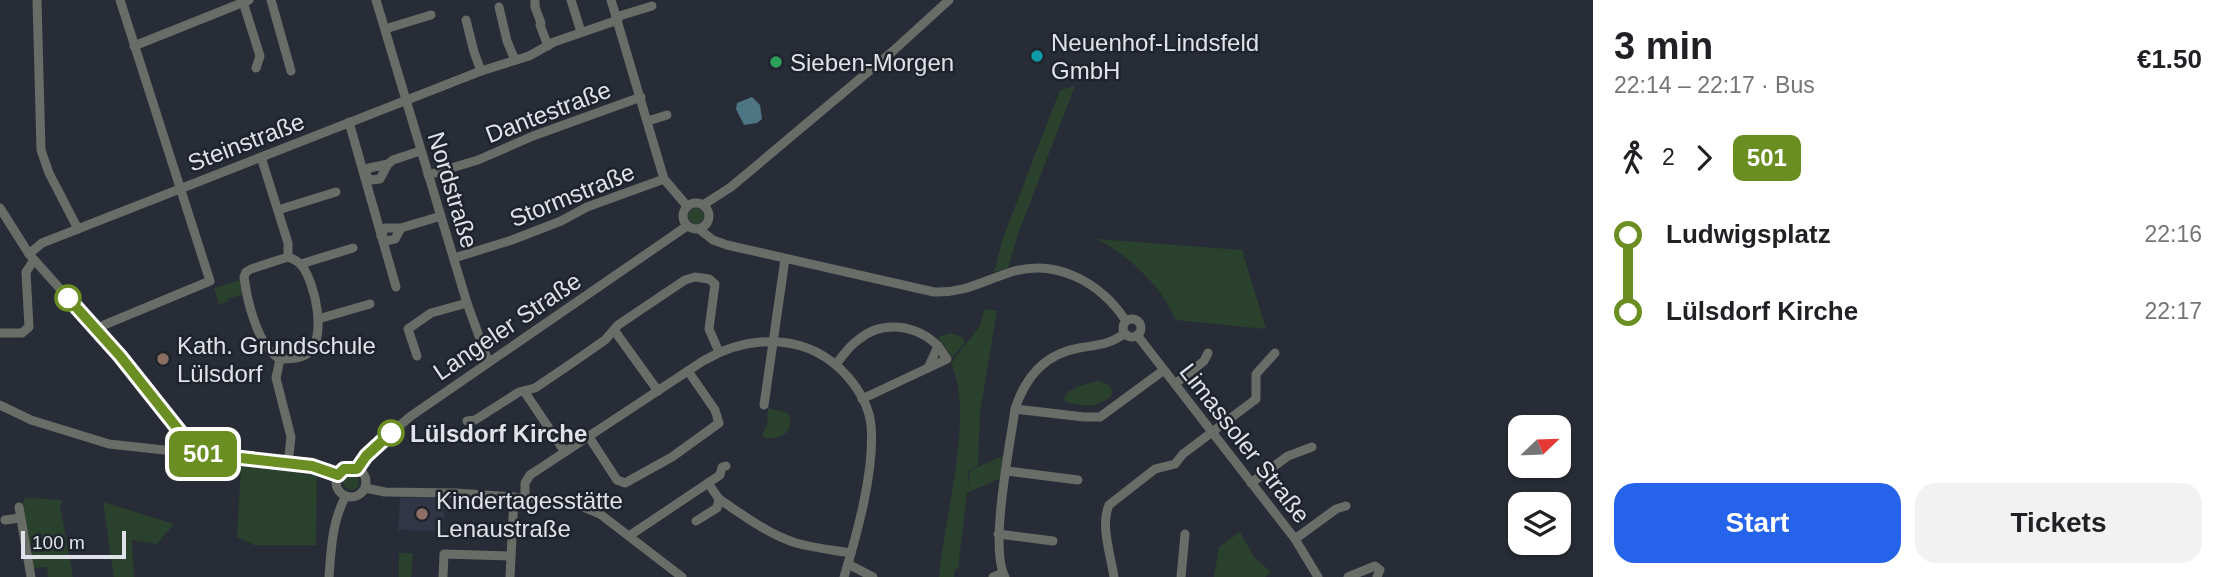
<!DOCTYPE html>
<meta charset="utf-8">
<style>
body{margin:0;font-family:Arial,sans-serif;background:#f2f2f2;color:#202124;height:100vh;display:flex;flex-direction:column;font-size:26px;white-space:nowrap}
*{box-sizing:border-box;margin:0}
p{font-size:23px;color:#757577}
.icon{flex:none;width:38px;height:38px;fill:none;stroke:currentColor;stroke-width:2;stroke-linecap:round;stroke-linejoin:round}
.map{position:relative;flex:1;overflow:hidden}
.drawer{display:flex;flex-direction:column;background:#fff;width:630px}
.drawer>*{flex:none}
.badge{padding:0 14px;border-radius:10px;font-size:24px;line-height:46px}
.needle{width:46px;rotate:67deg}
.buttons{position:absolute;left:1508px;top:415px;display:grid;gap:14px}
.buttons a{display:grid;place-items:center;width:63px;height:63px;border-radius:14px;background:#fff;box-shadow:0 2px 5px #0004;font-size:35px}
.scale{position:absolute;left:21px;bottom:18px;width:105px;box-sizing:border-box;padding-left:7px;border:4px solid #dfe2e8;border-top:0;font-size:19px;line-height:24px;white-space:nowrap;color:#dfe2e8;-webkit-text-stroke:5px #1e232c;paint-order:stroke}
.map>.badge{position:absolute;translate:-50% -50%;box-shadow:0 0 0 4px #fff}
.legs{display:flex;align-items:center;gap:10px;height:77px;padding:0 21px;font-size:23px}
.legs p{margin-inline-start:auto}
.headline{display:flex;align-items:center;justify-content:space-between;height:119px;padding:0 21px}
h1{font-size:38px;font-weight:800;line-height:52px}
.cta{display:flex;gap:14px;margin-top:auto;padding:14px 21px}
.cta a{flex:1;height:80px;border-radius:21px;background:#2563eb;color:#fff;font-size:28px;font-weight:800;line-height:80px;text-align:center}
.cta a+a{background:#f2f2f2;color:#202124}
ul{padding:0 21px;list-style:none}
li{display:flex;align-items:center;gap:24px;height:77px;font-size:26px}
li i{display:grid;place-items:center;width:10px;height:100%;margin:0 9px;background:currentColor}
li i::after{content:'';width:18px;height:18px;margin:-9px;border:5px solid;border-radius:50%;background:#fff}
li p{margin-inline-start:auto}
li:first-child i{background:linear-gradient(#0000 50%,currentColor 0)}
li:last-child i{background:linear-gradient(currentColor 50%,#0000 0)}
main{display:flex;flex:1;min-height:0}
.map>svg:first-child{display:block}
.built{fill:#303645}
.green{fill:#2a412e}
.water{fill:#4e7583}
.lines{fill:none;stroke-linecap:round;stroke-linejoin:round}
.minor{stroke:#696c67;stroke-width:9}
.line-1-casing{stroke:#fff;stroke-width:16}
.line-1{stroke:#6b8e23;stroke-width:10}
.culture-dot{fill:#0f9aa8;stroke:#1e232c;stroke-width:2.5}
.leisure-dot{fill:#2e9e5b;stroke:#1e232c;stroke-width:2.5}
.stop-1-dot{fill:#fff;stroke:#6b8e23;stroke-width:3.5}
.education-dot{fill:#8d6e63;stroke:#1e232c;stroke-width:2.5}
.labels{text-anchor:middle;dominant-baseline:central;stroke-width:5;stroke-linejoin:round;paint-order:stroke}
.poi-label{font-size:24px;fill:#dfe2e8;stroke:#1e232c;text-anchor:start}
.street-label{font-size:24px;fill:#dfe2e8;stroke:#1e232c}
.stop-label{font-size:24px;font-weight:bold;fill:#dfe2e8;stroke:#1e232c;text-anchor:start}
</style>
<main>
<div class="map">
<svg width="1593" height="577" viewBox="0 0 1593 577">
<rect width="100%" height="100%" fill="#282c36"/>
<path class="built" d="M 415,495 L 445,497 L 443,531 L 398,530 L 400,497 L 414,498 Z"/>
<g class="green">
<path d="M 1075,86 L 1019,231 L 1008,268 L 994,272 L 1003,238 L 1060,90 Z"/>
<circle cx="696" cy="216" r="8"/>
<path d="M 1097,239 L 1242,250 L 1266,329 L 1176,320 C 1159,284 1132,258 1097,239 Z"/>
<path d="M 240,280 L 244,294 L 227,299 L 228,302 L 219,304 L 214,288 Z"/>
<path d="M 984,309 L 997,311 L 980,412 L 978,465 L 968,471 L 968,486 L 970,470 L 1003,456 L 1001,478 L 967,493 L 958,569 L 955,569 L 954,577 L 939,577 C 944,520 975,413 951,363 L 980,326 Z"/>
<path d="M 951,333 L 963,338 L 965,343 L 952,358 L 938,337 Z"/>
<path d="M 1098,381 C 1107,384 1112,384 1112,395 C 1098,409 1083,406 1066,402 L 1064,398 L 1068,392 L 1079,386 Z"/>
<path d="M 768,408 L 788,413 C 796,431 782,440 765,438 L 762,435 L 767,425 Z"/>
<path d="M 241,466 L 317,475 L 316,545 L 254,545 L 237,537 Z"/>
<circle cx="351" cy="482" r="8"/>
<path d="M 26,498 L 63,500 L 60,506 L 73,577 L 48,577 L 47,567 L 31,568 L 21,504 Z"/>
<path d="M 103,502 L 174,524 L 157,544 L 132,540 L 134,577 L 114,577 Z"/>
<path d="M 1240,532 L 1254,557 L 1271,572 L 1265,577 L 1214,577 L 1219,547 Z"/>
<path d="M 399,553 L 413,553 L 411,577 L 399,577 Z"/>
</g>
<path class="water" d="M 752,97 L 760,105 L 762,119 L 757,123 L 744,125 L 736,109 L 737,103 Z"/>
<g class="lines">
<g class="minor">
<path d="M 37,0 L 41,150 L 49,173 L 78,229"/>
<path d="M 271,0 L 291,71"/>
<path d="M 376,0 L 467,303 L 488,361"/>
<path d="M 535,0 L 535,7 L 541,23 L 540,25 L 548,46"/>
<path d="M 571,0 L 581,32"/>
<path d="M 611,0 L 664,179 L 687,206"/>
<path d="M 243,2 L 260,56 L 256,68"/>
<path d="M 499,7 L 507,41 L 515,60"/>
<path d="M 616,17 L 652,6"/>
<path d="M 466,20 L 474,52 L 481,71"/>
<path d="M 385,29 L 431,15"/>
<path d="M 134,46 L 249,0"/>
<path d="M 648,121 L 667,115"/>
<path d="M 349,122 L 396,287"/>
<path d="M 261,157 L 288,243 L 288,257"/>
<path d="M 388,164 L 380,179 L 371,180 L 365,175 L 369,168 L 388,164 L 393,160 L 420,151"/>
<path d="M 428,175 L 478,160 L 533,136 L 641,97"/>
<circle cx="696" cy="216" r="13"/>
<path d="M 703,205 L 731,187 L 893,51 L 949,0"/>
<path d="M 0,208 L 29,254 L 120,356 L 197,453"/>
<path d="M 278,210 L 336,192"/>
<path d="M 401,228 L 395,239 L 387,241 L 381,236 L 385,228 L 401,228 L 441,216"/>
<path d="M 699,229 L 713,240 L 727,245 L 934,292 C 965,293 983,281 1011,272 C 1057,258 1101,283 1126,321"/>
<path d="M 29,254 L 42,243 L 481,71 L 529,56 L 554,42 L 618,20"/>
<path d="M 288,257 C 294,259 298,261 302,266 C 315,283 328,339 307,354 C 299,359 289,359 280,359 C 258,347 247,301 244,277 L 246,272 L 251,269 Z"/>
<path d="M 454,258 L 512,240 L 561,221 L 587,207 L 664,179"/>
<path d="M 301,264 L 353,248"/>
<path d="M 318,319 L 370,304"/>
<circle cx="1132" cy="328" r="9"/>
<path d="M 614,330 L 658,391"/>
<path d="M 98,331 L 104,325 L 210,281 L 120,0"/>
<path d="M 0,333 L 22,333 L 29,327 L 26,272 L 34,260"/>
<path d="M 1137,335 L 1295,539 L 1318,577"/>
<path d="M 938,346 L 947,359 L 928,368 Z"/>
<path d="M 417,356 L 408,329 L 431,313 L 467,303"/>
<path d="M 280,359 L 276,378 L 291,437 L 288,464"/>
<path d="M 836,364 C 843,356 849,346 858,340 C 882,319 917,325 938,346"/>
<path d="M 1175,384 L 1204,361 L 1208,353"/>
<path d="M 524,391 L 565,452"/>
<path d="M 862,399 L 928,368"/>
<path d="M 0,405 L 31,420 L 109,444 L 311,466 L 338,475"/>
<path d="M 764,405 L 785,259"/>
<path d="M 1015,409 L 1084,417 L 1100,417 L 1164,370"/>
<path d="M 467,421 L 475,420 L 519,392 L 535,388 L 572,363 L 605,340 L 618,325 L 685,280 L 695,277 L 709,279 L 715,284 L 709,329 L 719,352"/>
<path d="M 589,437 L 617,480 L 625,483 L 672,457 L 719,423 L 715,410 L 688,371"/>
<circle cx="351" cy="482" r="15"/>
<path d="M 357,469 L 379,443 L 411,416 L 687,226"/>
<path d="M 1007,471 L 1078,480"/>
<path d="M 1251,483 L 1288,456 L 1312,447"/>
<path d="M 365,488 L 385,492 L 456,493 L 569,501 L 600,514 L 682,577"/>
<path d="M 525,498 L 525,483 L 530,475 L 703,361 C 751,333 810,333 848,377 C 860,391 869,407 871,425 C 875,470 857,534 844,577"/>
<path d="M 719,499 C 743,515 768,534 796,543 C 814,548 833,550 851,553"/>
<path d="M 19,507 L 31,577"/>
<path d="M 5,520 L 20,518"/>
<path d="M 696,521 L 717,508 L 719,499 L 708,483"/>
<path d="M 998,534 L 1053,541"/>
<path d="M 629,536 L 720,475 L 722,467 L 726,466"/>
<path d="M 1295,539 L 1336,509 L 1346,506"/>
<path d="M 848,564 L 873,577"/>
<path d="M 329,577 C 331,550 332,520 346,496"/>
<path d="M 443,577 L 444,554 L 511,556"/>
<path d="M 510,577 L 514,497"/>
<path d="M 993,577 L 1002,573"/>
<path d="M 1005,577 C 989,548 1010,446 1015,409 C 1025,378 1044,354 1079,348 C 1096,345 1110,345 1125,333"/>
<path d="M 1114,577 C 1111,556 1100,525 1109,505 L 1155,469 L 1175,464 L 1183,454 L 1256,399 L 1256,374 L 1275,353"/>
<path d="M 1181,577 L 1185,534"/>
<path d="M 1348,577 L 1375,566 L 1380,570 L 1377,577"/>
</g>
</g>
<g class="lines">
<g class="line-1-casing">
<path id="line-1" d="M 68,298 L 120,356 L 197,453 L 312,466 L 338,475 L 344,469 L 357,469 L 366,456 L 391,433"/>
</g>
<use href="#line-1" class="line-1"/>
</g>
<circle class="culture-dot" cx="1037" cy="56" r="7"/>
<circle class="leisure-dot" cx="776" cy="62" r="7"/>
<g class="stop-1-dot">
<circle cx="68" cy="298" r="12"/>
<circle cx="391" cy="433" r="12"/>
</g>
<g class="education-dot">
<circle cx="163" cy="359" r="7"/>
<circle cx="422" cy="514" r="7"/>
</g>
<g class="labels">
<g class="poi-label">
<text x="1051" y="42">Neuenhof-Lindsfeld<tspan x="1051" dy="28">GmbH</tspan></text>
<text x="790" y="62">Sieben-Morgen</text>
<text x="177" y="345">Kath. Grundschule<tspan x="177" dy="28">Lülsdorf</tspan></text>
<text x="436" y="500">Kindertagesstätte<tspan x="436" dy="28">Lenaustraße</tspan></text>
</g>
<g class="street-label">
<text transform="translate(548 112) rotate(-21)">Dantestraße</text>
<text transform="translate(246 142) rotate(-21)">Steinstraße</text>
<text transform="translate(453 190) rotate(73)">Nordstraße</text>
<text transform="translate(572 195) rotate(-22)">Stormstraße</text>
<text transform="translate(507 326) rotate(-34)">Langeler Straße</text>
<text transform="translate(1245 443) rotate(52)">Limassoler Straße</text>
</g>
<g class="stop-label">
<text x="410" y="433">Lülsdorf Kirche</text>
</g>
</g>
</svg>
<div class="buttons">
<a><svg class="needle" viewBox="-14 -14 28 28"><path d="M0-13l5 13h-10z" fill="#e53935"/><path d="M0 13l5-13h-10z" fill="#757577"/></svg></a>
<a><svg class="icon" aria-label="layers" viewBox="0 0 24 24"><path d="M12 4l9 5-9 5-9-5zM3 14l9 5 9-5"/></svg></a>
</div>
<div class="scale">100 m</div>
<b class="badge" style="left:203px;top:454px;background:#6b8e23;color:#fff">501</b>
</div>
<section class="drawer">
<div class="headline"><div><h1>3 min</h1><p>22:14 – 22:17 · Bus</p></div><b>€1.50</b></div>
<div class="legs"><svg class="icon" aria-label="walk" viewBox="0 0 24 24"><circle cx="13" cy="4" r="2"/><path d="M13 8l-2 6 4 7M11 14l-3 7M7 12l3-4h3l4 4"/></svg>2<svg class="icon" aria-label="forward" viewBox="0 0 24 24"><path d="M9 5l7 7-7 7"/></svg><b class="badge" style="background:#6b8e23;color:#fff">501</b></div>
<ul>
<li><i style="color:#6b8e23"></i><b>Ludwigsplatz</b><p>22:16</p></li>
<li><i style="color:#6b8e23"></i><b>Lülsdorf Kirche</b><p>22:17</p></li>
</ul>
<div class="cta"><a>Start</a><a>Tickets</a></div>
</section>
</main>
